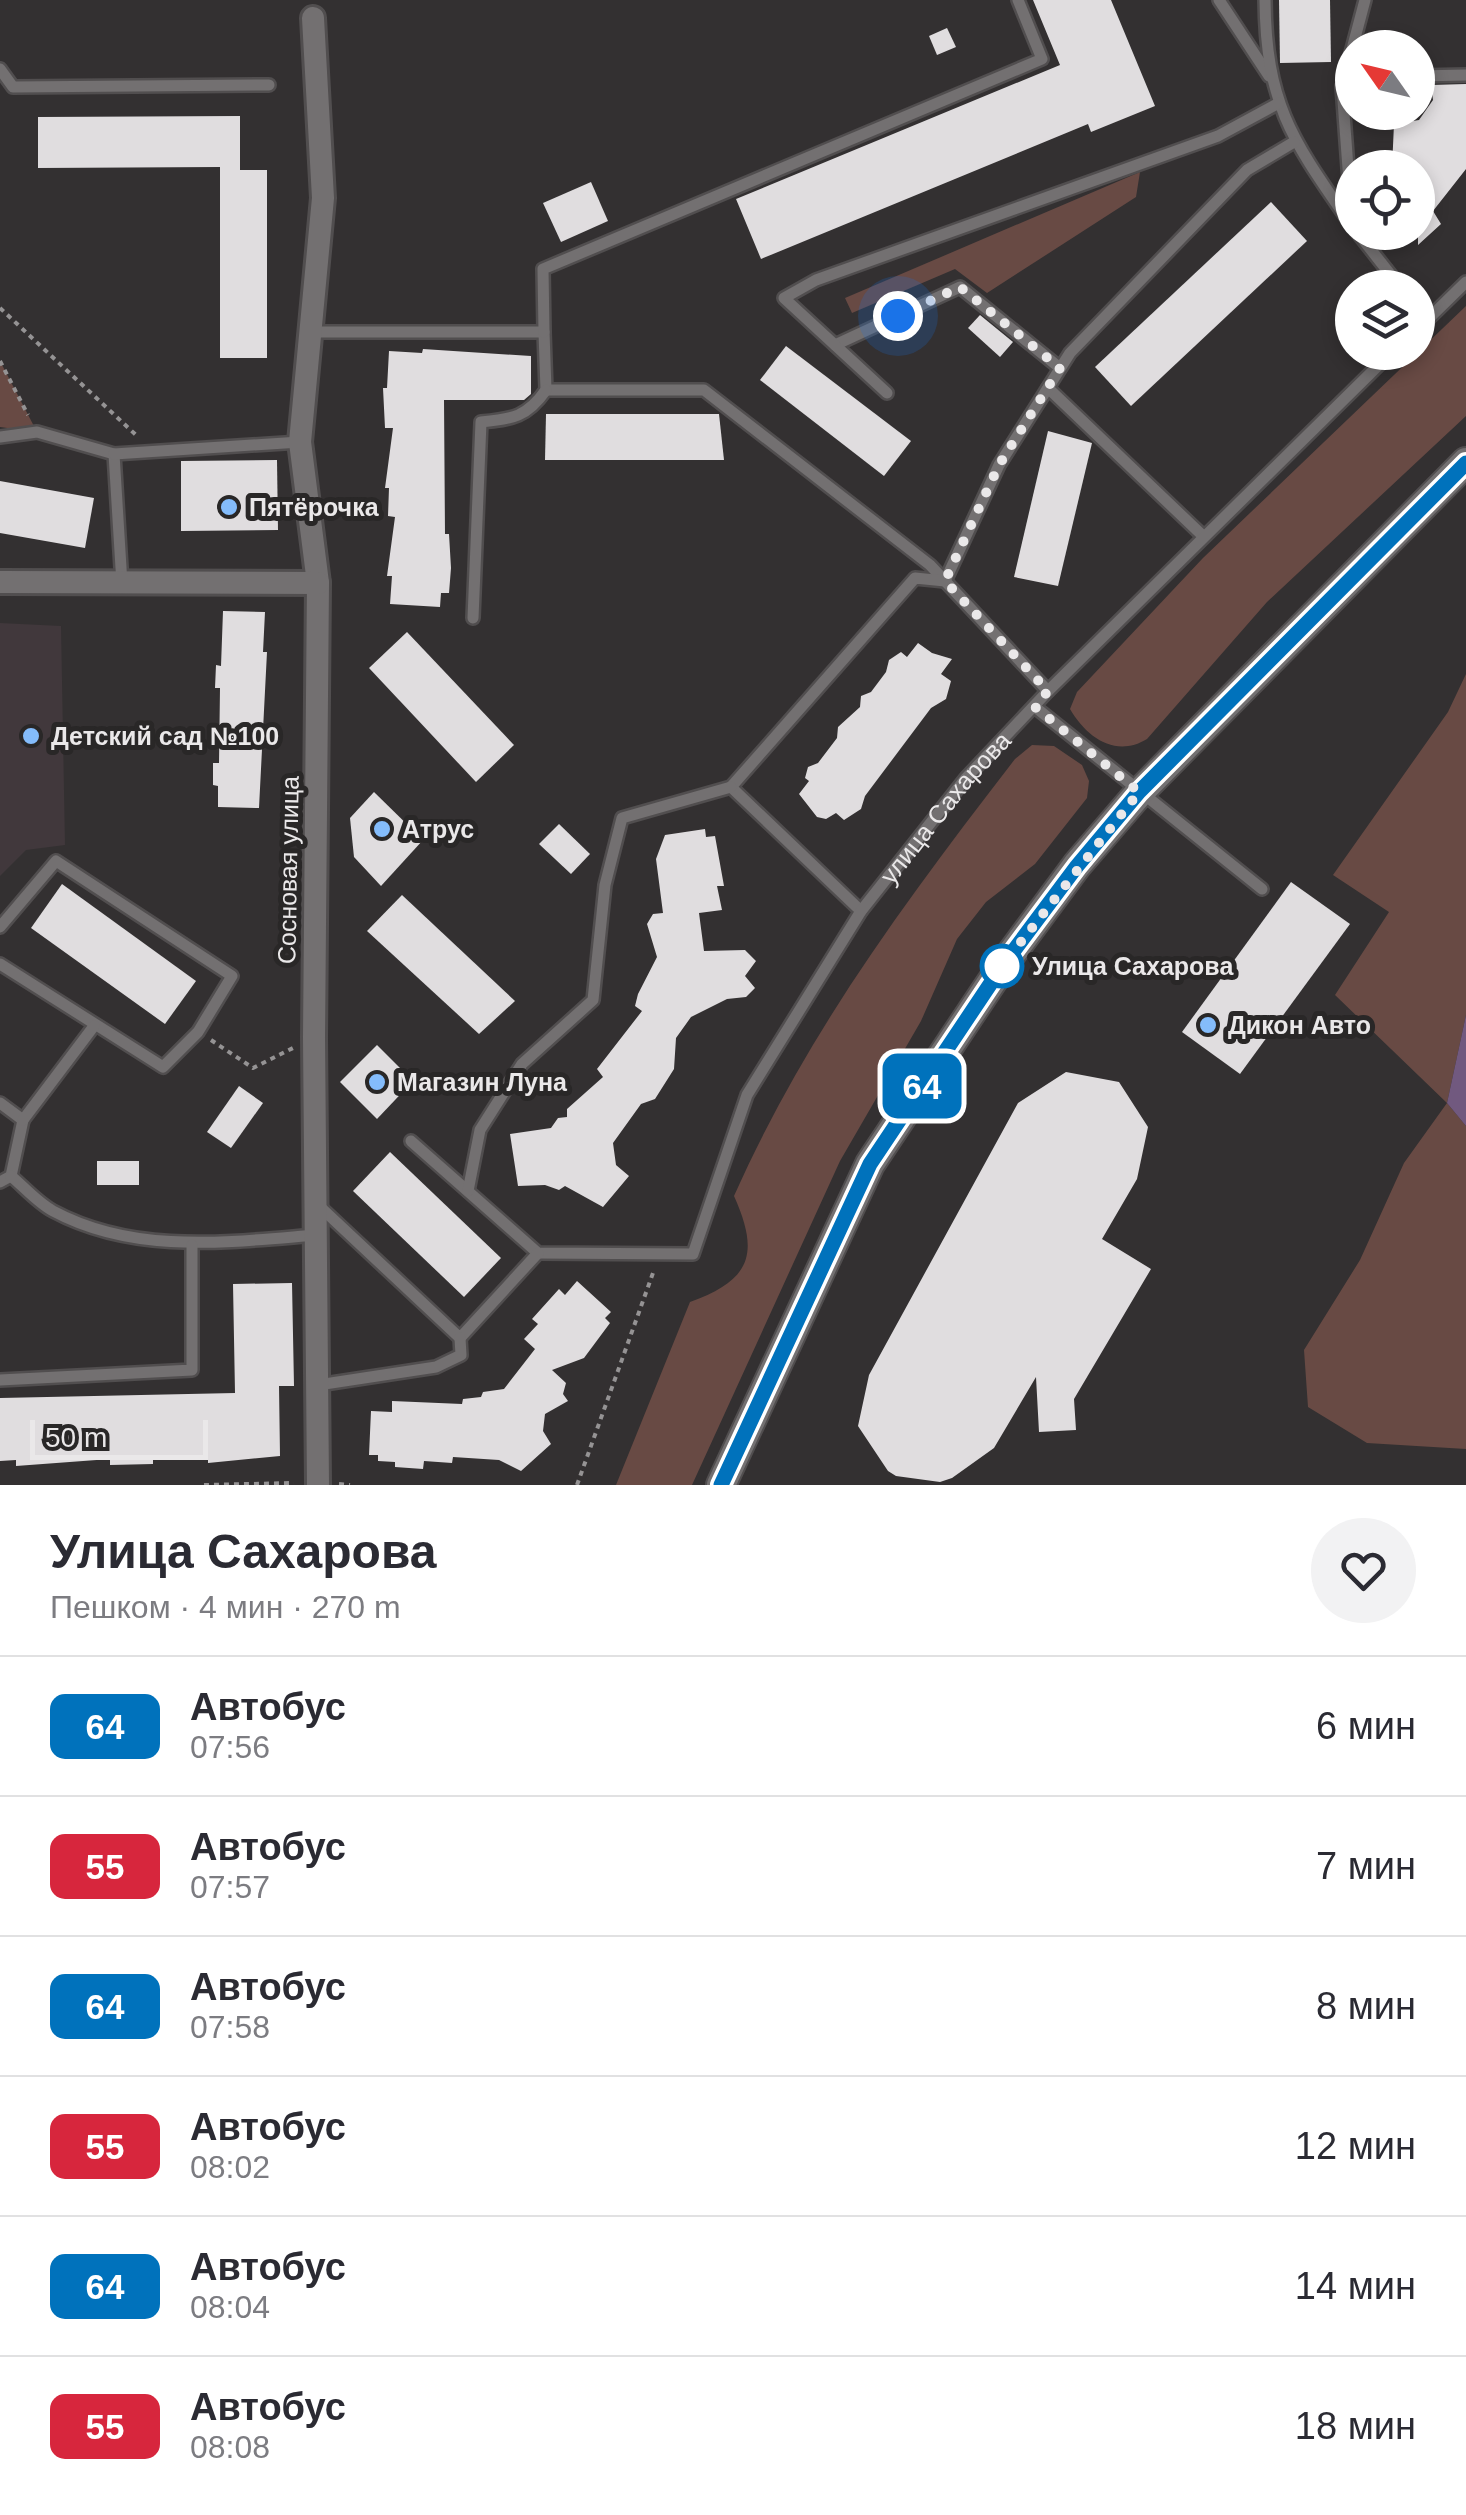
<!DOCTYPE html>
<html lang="ru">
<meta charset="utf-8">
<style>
body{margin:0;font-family:Helvetica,sans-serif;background:#f2f2f3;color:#2b2b33;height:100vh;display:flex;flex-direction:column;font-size:38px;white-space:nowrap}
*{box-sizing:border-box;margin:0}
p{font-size:32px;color:#7c7c81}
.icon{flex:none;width:55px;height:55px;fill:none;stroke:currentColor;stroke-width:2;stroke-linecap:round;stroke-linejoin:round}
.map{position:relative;height:1485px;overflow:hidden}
.sheet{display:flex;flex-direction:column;background:#fff;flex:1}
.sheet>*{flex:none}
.badge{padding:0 20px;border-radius:15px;font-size:35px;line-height:65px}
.needle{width:65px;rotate:304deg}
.tools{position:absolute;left:1335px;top:30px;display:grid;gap:20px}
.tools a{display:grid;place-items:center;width:100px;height:100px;border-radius:50%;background:#fff;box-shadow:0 5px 15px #0003;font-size:50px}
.scale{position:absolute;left:30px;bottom:25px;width:178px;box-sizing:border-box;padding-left:10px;border:5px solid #eae8e9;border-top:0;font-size:28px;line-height:35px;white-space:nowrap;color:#eae8e9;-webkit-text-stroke:8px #292727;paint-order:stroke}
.you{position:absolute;width:50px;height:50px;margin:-25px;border:8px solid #fff;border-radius:50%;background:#1a73e8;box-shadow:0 0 0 15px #1a73e833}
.map>.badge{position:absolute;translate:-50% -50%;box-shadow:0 0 0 5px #fff}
.round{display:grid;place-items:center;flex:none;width:105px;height:105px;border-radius:52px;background:#f2f2f3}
.headline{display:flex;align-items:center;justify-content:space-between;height:170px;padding:0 50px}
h1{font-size:48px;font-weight:800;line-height:75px}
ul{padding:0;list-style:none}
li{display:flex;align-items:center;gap:30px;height:140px;padding:0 50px;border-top:2px solid #e1e1e2}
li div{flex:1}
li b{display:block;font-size:38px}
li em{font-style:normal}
li .badge{min-width:110px;font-weight:700;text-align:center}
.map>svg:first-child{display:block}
.built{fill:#41383c}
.green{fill:#684a44}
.water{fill:#71597f}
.building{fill:#e0dddf}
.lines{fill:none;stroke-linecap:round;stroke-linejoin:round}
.service-casing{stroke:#514e4f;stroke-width:16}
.minor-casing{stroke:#514e4f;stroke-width:28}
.tertiary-casing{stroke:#514e4f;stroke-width:32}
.path{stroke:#959394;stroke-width:4;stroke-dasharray:5 5;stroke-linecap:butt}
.service{stroke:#737071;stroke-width:11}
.minor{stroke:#737071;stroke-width:22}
.tertiary{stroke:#737071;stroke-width:28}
.line-casing{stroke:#fff;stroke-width:22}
.line{stroke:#0072bc;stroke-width:15}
.walk{stroke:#eae8e9;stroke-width:10;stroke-dasharray:0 18}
.poi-dot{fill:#84bcfb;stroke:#292727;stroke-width:4}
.stop-dot{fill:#fff;stroke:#0072bc;stroke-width:5}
.labels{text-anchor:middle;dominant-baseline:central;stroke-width:10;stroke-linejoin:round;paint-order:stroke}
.poi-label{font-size:25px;font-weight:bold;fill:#eae8e9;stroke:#292727;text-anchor:start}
.street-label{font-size:25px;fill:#eae8e9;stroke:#292727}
.stop-label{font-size:25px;font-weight:bold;fill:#eae8e9;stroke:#292727;text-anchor:start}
</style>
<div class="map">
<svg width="1466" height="1485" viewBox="0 0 1466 1485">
<rect width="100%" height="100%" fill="#333031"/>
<path class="built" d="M 0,623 L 61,626 L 65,845 L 26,850 L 0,876 Z"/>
<g class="green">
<path d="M 1140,172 L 1136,197 L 987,293 L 955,269 L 852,313 L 845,298 Z"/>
<path d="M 1466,306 L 1466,416 L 1267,602 L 1147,739 C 1116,758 1087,738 1070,709 L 1077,692 L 1203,558 Z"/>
<path d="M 0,361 L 37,432 L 0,427 Z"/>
<path d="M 1466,674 L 1466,1015 L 1447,1103 L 1466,1126 L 1466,1449 L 1367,1443 L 1308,1407 L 1304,1350 L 1360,1260 L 1404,1163 L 1447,1103 L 1335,995 L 1389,912 L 1333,875 L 1448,712 Z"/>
<path d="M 1032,745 L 1054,746 L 1082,765 L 1089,781 L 1087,798 L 1035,864 L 986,902 L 957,939 L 921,1021 L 840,1161 L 692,1485 L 616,1485 L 690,1302 C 751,1280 760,1254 734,1196 C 806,1034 907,899 1015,759 Z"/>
</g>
<path class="water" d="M 1466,1015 L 1466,1126 L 1447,1103 Z"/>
<g class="building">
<path d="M 1033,0 L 1111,0 L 1155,106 L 1091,132 L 1088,124 L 761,259 L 736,199 L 1060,65 Z"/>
<path d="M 1279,0 L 1330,0 L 1331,62 L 1280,63 Z"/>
<path d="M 947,28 L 956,47 L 937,55 L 929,36 Z"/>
<path d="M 1466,84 L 1466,169 L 1433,211 L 1441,224 L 1418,245 L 1418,168 L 1392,168 L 1394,124 L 1419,120 L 1433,100 L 1431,85 Z"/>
<path d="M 240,116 L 240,170 L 267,170 L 267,358 L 220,358 L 220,167 L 38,168 L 38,117 Z"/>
<path d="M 591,182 L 608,221 L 561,242 L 543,203 Z"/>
<path d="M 1271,202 L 1307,241 L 1131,406 L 1095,367 Z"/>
<path d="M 980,315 L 1013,342 L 1000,357 L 968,328 Z"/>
<path d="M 786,346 L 911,441 L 884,476 L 760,380 Z"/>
<path d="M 423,349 L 531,356 L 531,394 L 524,400 L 444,400 L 445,534 L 449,534 L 451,568 L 449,593 L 441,593 L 440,607 L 390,604 L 392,576 L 387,576 L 395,517 L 388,516 L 389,488 L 385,488 L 393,428 L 385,428 L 383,388 L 387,388 L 389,351 L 422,353 Z"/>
<path d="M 546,414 L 719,414 L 724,460 L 545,460 Z"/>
<path d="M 1048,431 L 1092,443 L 1058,586 L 1014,577 Z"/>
<path d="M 277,460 L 278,530 L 181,531 L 181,461 Z"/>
<path d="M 0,481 L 94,498 L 85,548 L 0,533 Z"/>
<path d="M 223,611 L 265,612 L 263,652 L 267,652 L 259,808 L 218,807 L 218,786 L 213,785 L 213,763 L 219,763 L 220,688 L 215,688 L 216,665 L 221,666 Z"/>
<path d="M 407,632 L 514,745 L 476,782 L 369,668 Z"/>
<path d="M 918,643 L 932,653 L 952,659 L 941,674 L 951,681 L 946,699 L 931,708 L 865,796 L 861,809 L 844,820 L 836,813 L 826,819 L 817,817 L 799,794 L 809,781 L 805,778 L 808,767 L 818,763 L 837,738 L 838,727 L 860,707 L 861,696 L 871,692 L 886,672 L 889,660 L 901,652 L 907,657 Z"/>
<path d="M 374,792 L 423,840 L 381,886 L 354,857 L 350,818 Z"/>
<path d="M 559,824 L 590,854 L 571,874 L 539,844 Z"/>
<path d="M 705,829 L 706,837 L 715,836 L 724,886 L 717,886 L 722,910 L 699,913 L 704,951 L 745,950 L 756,961 L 745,976 L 755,988 L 746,997 L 727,999 L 691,1017 L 676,1038 L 674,1069 L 655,1099 L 641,1104 L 613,1143 L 616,1165 L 629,1176 L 603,1207 L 565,1186 L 559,1190 L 545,1185 L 518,1186 L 510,1134 L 551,1128 L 558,1118 L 567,1117 L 567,1109 L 603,1077 L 597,1069 L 642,1011 L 635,1006 L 638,994 L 657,957 L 647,924 L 653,914 L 663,913 L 656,859 L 665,835 Z"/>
<path d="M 1291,882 L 1350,924 L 1240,1074 L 1182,1032 Z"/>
<path d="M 62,884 L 196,981 L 165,1024 L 31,928 Z"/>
<path d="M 402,895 L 515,1001 L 479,1034 L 367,931 Z"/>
<path d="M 377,1045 L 413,1081 L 377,1119 L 340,1082 Z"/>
<path d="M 1066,1072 L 1119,1082 L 1148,1127 L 1137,1179 L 1102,1239 L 1151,1269 L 1074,1399 L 1076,1430 L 1039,1432 L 1036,1377 L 994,1448 L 952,1478 L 940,1482 L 896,1476 L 888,1471 L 858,1426 L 869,1375 L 1018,1103 Z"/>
<path d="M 239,1086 L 263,1103 L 231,1148 L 207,1132 Z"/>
<path d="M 390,1152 L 501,1258 L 464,1297 L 353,1191 Z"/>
<rect x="97" y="1161" width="42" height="24"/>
<path d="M 577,1281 L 611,1312 L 605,1318 L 610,1323 L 584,1358 L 552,1370 L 566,1383 L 563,1394 L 568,1401 L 545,1414 L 543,1431 L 551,1444 L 521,1471 L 499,1460 L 453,1457 L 452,1463 L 424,1461 L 423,1469 L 395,1467 L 395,1462 L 378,1461 L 378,1455 L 369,1455 L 371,1411 L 392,1412 L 392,1401 L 462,1404 L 463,1399 L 481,1397 L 483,1392 L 504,1389 L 535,1349 L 524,1339 L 538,1324 L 532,1319 L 559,1289 L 565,1295 Z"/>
<path d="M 292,1283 L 294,1386 L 279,1386 L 280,1456 L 208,1463 L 208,1457 L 153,1458 L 153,1464 L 110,1465 L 110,1459 L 16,1466 L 16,1460 L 0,1461 L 0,1398 L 235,1393 L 233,1284 Z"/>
</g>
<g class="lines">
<g class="service-casing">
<g id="service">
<path d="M 1219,0 L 1269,76"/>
<path d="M 1265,0 C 1266,107 1294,142 1352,226"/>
<path d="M 0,69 L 13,87 L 269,85"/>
<path d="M 1418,76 L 1466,75"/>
<path d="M 1342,87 L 1365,0"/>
<path d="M 1352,222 L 1342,87 L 1352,80"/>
<path d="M 1357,232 L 1401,288"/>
<path d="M 1418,329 L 1466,282"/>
<path d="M 310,332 L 544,332 L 546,390 L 704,390 L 930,565 L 1048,691"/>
<path d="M 544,332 L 543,269 L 1042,59 L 1018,0"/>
<path d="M 835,345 L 960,287 L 1060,368"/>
<path d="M 1048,388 L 1202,535"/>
<path d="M 887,393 L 784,298 L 816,280 L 1218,136 L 1279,103"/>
<path d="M 0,437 L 37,432 L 114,454 L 122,584"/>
<path d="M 114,454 L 300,442"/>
<path d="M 473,618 L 481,422 C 513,419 527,417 546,390"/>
<path d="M 1035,707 L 1262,889"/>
<path d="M 861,911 L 731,787 L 915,578 L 945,581 L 999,465 L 1070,353 L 1247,170 L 1294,142"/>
<path d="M 0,927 L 56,861 L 232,976 L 198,1032 L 163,1067 L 0,964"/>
<path d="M 0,1103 L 23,1120 L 11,1176 L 0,1182"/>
<path d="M 23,1120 L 94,1026"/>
<path id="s1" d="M 411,1141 L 538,1253 L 693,1254 L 747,1095 L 861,911 L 966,778 L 1048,691 L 1392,352"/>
<path d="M 11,1176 C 24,1187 38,1203 53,1211 C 135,1255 229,1242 317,1235"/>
<path d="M 468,1191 L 480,1130 L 522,1064 L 593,1000 L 605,885 L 622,818 L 731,787"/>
<path d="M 317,1204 L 460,1338 L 538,1253"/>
<path d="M 0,1380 L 192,1370 L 192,1245"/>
<path d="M 318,1385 L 436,1367 L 461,1355 L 460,1338"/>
</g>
</g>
<g class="minor-casing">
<g id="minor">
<path d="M 313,18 L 323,198 L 300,442 L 318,583 L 314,1038 L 318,1485"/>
<path d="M 0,582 L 318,583"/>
</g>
</g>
<g class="tertiary-casing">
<path id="tertiary" d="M 721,1485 L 870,1164 L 1003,965 L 1077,865 L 1139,793 L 1466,462"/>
</g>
<g class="path">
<path d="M 0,308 L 136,435"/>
<path d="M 0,361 L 28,415"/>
<path d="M 211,1040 L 253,1068 L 293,1048"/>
<path d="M 339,1484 L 350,1485"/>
<path d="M 204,1485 L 294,1483"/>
<path d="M 577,1485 L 653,1273"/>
</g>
<use href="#service" class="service"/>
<use href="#minor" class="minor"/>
<use href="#tertiary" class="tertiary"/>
</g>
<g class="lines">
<g class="line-casing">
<path id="line" d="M 721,1485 L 870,1164 L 1003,965 L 1077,866 L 1139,792 L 1466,463"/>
</g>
<use href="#line" class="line"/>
<path class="walk" d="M 898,316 L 960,287 L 1060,368 L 999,465 L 945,581 L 1048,691 L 1035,707 L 1139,792 L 1002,966"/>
</g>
<g class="poi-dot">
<circle cx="229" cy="507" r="10"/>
<circle cx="31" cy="736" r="10"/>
<circle cx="382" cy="829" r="10"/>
<circle cx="1208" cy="1025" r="10"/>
<circle cx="377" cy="1082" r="10"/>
</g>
<circle class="stop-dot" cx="1002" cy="966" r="20"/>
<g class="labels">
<g class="poi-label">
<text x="249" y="507">Пятёрочка</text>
<text x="51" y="736">Детский сад №100</text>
<text x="402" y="829">Атрус</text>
<text x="1228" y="1025">Дикон Авто</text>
<text x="397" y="1082">Магазин Луна</text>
</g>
<g class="street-label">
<text stroke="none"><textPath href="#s1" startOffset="842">улица Сахарова</textPath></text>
<text transform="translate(288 870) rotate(-89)">Сосновая улица</text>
</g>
<g class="stop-label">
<text x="1032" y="966">Улица Сахарова</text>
</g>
</g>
</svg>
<div class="tools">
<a><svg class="needle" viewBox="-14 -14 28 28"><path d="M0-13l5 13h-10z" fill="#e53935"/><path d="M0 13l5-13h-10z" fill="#7c7c81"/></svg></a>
<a><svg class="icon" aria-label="locate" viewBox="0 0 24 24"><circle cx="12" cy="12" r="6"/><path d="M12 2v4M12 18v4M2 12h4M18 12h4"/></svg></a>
<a><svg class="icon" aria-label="layers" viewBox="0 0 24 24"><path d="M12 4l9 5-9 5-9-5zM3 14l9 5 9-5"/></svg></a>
</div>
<div class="scale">50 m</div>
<div class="you" style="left:898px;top:316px"></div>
<b class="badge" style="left:922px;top:1086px;background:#0072bc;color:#fff">64</b>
</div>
<section class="sheet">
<div class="headline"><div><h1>Улица Сахарова</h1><p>Пешком · 4 мин · 270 m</p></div><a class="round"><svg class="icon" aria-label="heart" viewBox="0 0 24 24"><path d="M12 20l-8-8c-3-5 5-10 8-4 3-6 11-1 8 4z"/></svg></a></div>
<ul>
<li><span class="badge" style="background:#0072bc;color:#fff">64</span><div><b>Автобус</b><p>07:56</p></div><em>6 мин</em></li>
<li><span class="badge" style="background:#d7263d;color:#fff">55</span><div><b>Автобус</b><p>07:57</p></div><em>7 мин</em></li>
<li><span class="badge" style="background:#0072bc;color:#fff">64</span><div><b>Автобус</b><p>07:58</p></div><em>8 мин</em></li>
<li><span class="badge" style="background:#d7263d;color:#fff">55</span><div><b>Автобус</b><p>08:02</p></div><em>12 мин</em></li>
<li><span class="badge" style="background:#0072bc;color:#fff">64</span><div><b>Автобус</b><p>08:04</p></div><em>14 мин</em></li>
<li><span class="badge" style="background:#d7263d;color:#fff">55</span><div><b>Автобус</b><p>08:08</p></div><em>18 мин</em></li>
</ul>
</section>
